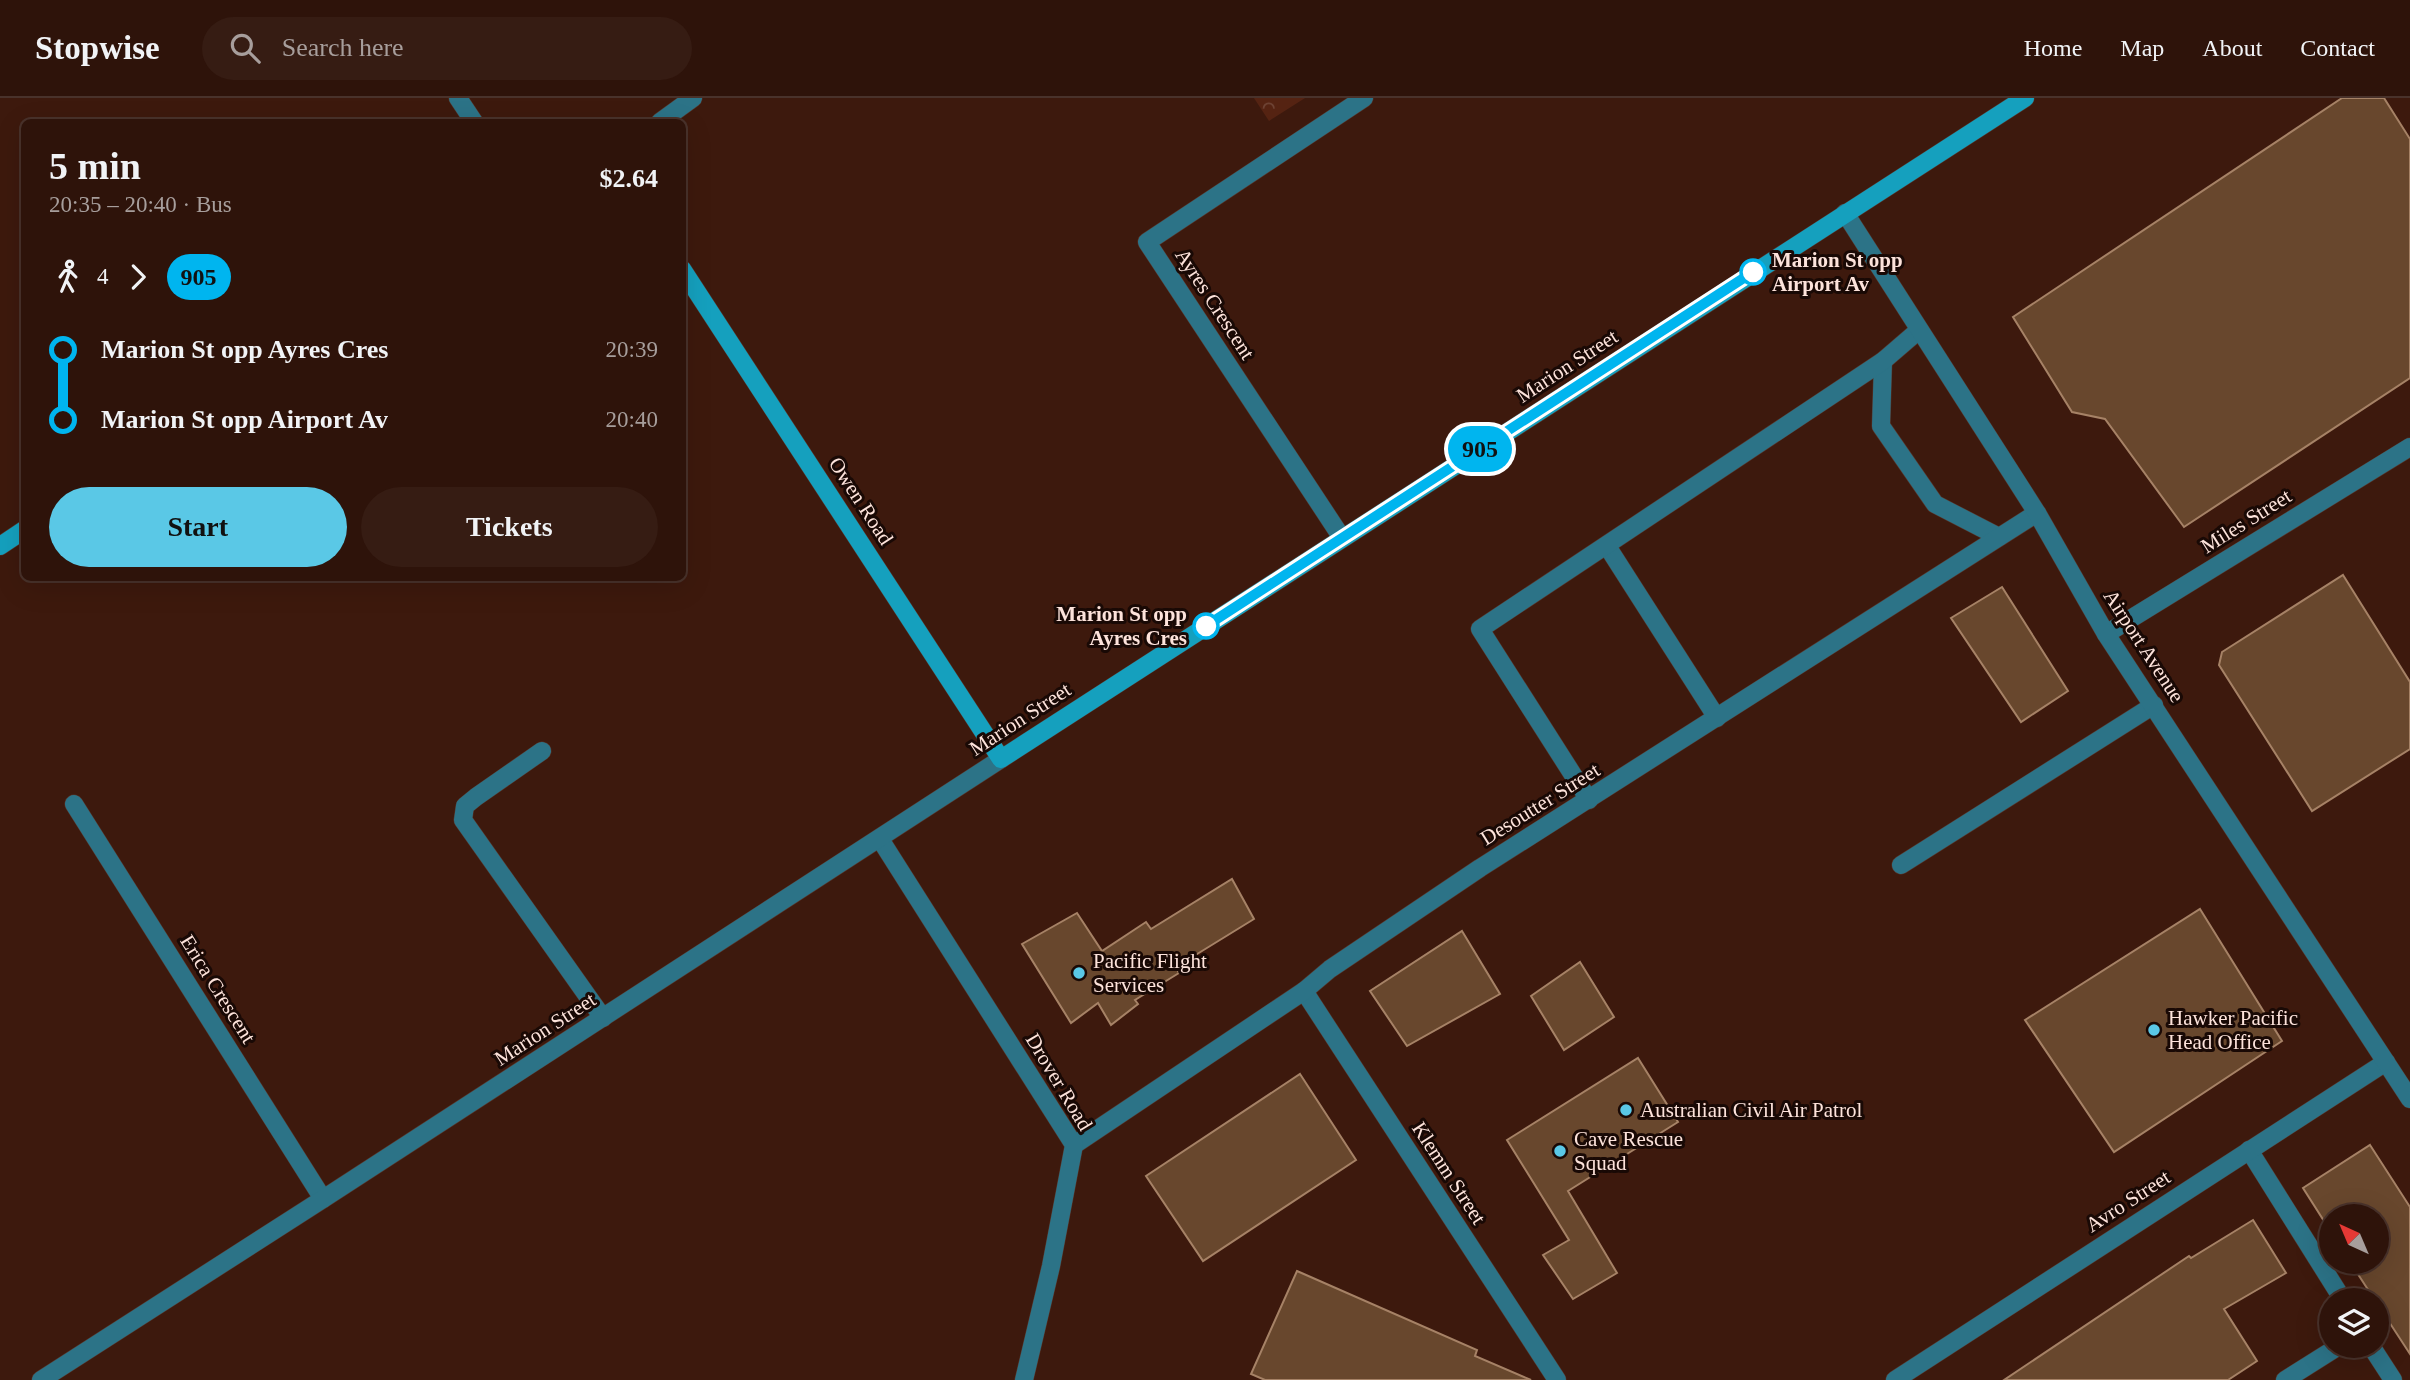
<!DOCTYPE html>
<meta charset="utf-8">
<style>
body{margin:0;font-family:Georgia,serif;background:#361c13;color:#f1f3f6;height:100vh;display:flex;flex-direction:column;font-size:26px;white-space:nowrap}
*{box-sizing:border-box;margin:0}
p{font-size:23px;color:#a79e9c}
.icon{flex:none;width:38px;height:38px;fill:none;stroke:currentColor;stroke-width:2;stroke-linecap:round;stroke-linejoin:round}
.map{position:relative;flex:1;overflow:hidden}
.panel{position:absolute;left:21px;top:21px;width:665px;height:462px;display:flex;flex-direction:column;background:#2e130a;border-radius:10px;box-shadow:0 7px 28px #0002,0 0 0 2px #49322b}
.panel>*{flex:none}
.badge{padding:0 14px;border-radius:23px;font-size:24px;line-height:46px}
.needle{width:46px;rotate:316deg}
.buttons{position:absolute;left:2319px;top:1106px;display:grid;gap:14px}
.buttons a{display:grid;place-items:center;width:70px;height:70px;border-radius:50%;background:#2e130a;box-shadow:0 7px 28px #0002,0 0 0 2px #49322b;font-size:35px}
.map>.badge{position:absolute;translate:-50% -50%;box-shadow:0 0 0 4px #fff}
.legs{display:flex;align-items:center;gap:10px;height:77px;padding:0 28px;font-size:23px}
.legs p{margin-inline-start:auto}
.head{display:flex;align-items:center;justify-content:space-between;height:119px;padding:0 28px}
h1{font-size:38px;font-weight:700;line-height:52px}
.button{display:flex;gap:14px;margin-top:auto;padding:14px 28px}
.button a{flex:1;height:80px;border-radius:42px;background:#5ac8e6;color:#111;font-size:28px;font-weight:700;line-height:80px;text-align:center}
.button a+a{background:#361c13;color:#f1f3f6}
ul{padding:0 28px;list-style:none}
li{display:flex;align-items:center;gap:24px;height:70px;font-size:26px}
li i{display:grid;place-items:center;width:10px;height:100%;margin:0 9px;background:currentColor}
li i::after{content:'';width:18px;height:18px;margin:-9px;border:5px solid;border-radius:50%;background:#2e130a}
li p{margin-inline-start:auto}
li:first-child i{background:linear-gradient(#0000 50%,currentColor 0)}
li:last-child i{background:linear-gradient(currentColor 50%,#0000 0)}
header{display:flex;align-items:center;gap:42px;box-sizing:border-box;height:98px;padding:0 35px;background:#2e130a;border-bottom:2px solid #49322b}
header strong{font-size:33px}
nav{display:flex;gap:38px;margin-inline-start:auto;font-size:24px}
.search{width:490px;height:63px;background:#361c13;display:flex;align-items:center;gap:18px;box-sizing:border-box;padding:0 24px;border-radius:38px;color:#a79e9c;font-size:26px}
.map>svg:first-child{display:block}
.forest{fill:url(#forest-crowns)}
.building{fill:#68472d;stroke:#a68266;stroke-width:2}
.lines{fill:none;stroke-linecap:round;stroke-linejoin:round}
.lane-casing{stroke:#58352a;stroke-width:19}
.street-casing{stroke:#58352a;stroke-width:19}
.secondary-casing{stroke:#58352a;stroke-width:19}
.lane{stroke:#2c7387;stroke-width:18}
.street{stroke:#2c7387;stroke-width:18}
.secondary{stroke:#15a0be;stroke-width:18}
.line-1-casing{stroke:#fff;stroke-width:16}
.line-1{stroke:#00b5ef;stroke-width:10}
.stop-1-dot{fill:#fff;stroke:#00b5ef;stroke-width:3.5}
.poi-dot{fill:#5ac8e6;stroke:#190905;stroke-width:2.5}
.labels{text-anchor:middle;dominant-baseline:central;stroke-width:6;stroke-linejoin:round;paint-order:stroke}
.stop-label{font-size:21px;font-weight:bold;fill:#fde3db;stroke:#190905;text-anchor:start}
.street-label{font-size:21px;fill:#fde3db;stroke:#190905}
.poi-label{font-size:21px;fill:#fde3db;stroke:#190905;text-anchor:start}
</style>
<header>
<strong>Stopwise</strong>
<div class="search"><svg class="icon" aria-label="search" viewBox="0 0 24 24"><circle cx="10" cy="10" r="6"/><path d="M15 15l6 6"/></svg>Search here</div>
<nav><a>Home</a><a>Map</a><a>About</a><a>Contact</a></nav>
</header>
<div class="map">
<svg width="2410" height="1282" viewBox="0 0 2410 1282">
<defs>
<pattern id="forest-crowns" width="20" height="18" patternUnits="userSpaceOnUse" patternTransform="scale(1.75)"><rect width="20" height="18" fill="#552312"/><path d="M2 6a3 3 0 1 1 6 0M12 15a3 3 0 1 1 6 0" fill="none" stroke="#6e4334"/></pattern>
</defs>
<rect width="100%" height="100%" fill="#3d190d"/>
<path class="forest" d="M 1254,0 L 1305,0 L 1269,23 Z"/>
<g class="building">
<path d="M 2342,0 L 2384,0 L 2410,41 L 2410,280 L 2184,429 L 2105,321 L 2072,314 L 2013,219 Z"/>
<path d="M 2343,477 L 2410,584 L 2410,651 L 2312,713 L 2219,567 L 2222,554 Z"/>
<path d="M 2002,489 L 2068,593 L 2021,624 L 1951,520 Z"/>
<path d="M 1232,781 L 1254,821 L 1176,869 L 1179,875 L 1135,902 L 1138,906 L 1111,927 L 1098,905 L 1071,925 L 1022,846 L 1077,815 L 1102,853 L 1146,824 L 1151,831 Z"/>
<path d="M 2200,811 L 2282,943 L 2114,1054 L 2025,922 Z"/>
<path d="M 1462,833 L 1500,896 L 1407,948 L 1370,893 Z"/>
<path d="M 1580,864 L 1614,919 L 1564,952 L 1531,898 Z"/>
<path d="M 1638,960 L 1678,1024 L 1568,1093 L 1617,1175 L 1573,1201 L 1543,1157 L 1569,1142 L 1507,1042 Z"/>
<path d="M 1300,976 L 1356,1062 L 1203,1163 L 1146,1078 Z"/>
<path d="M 2370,1047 L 2410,1109 L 2410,1256 L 2350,1164 L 2376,1164 L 2376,1118 L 2331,1118 L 2331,1134 L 2303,1090 Z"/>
<path d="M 2253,1122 L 2286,1175 L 2224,1211 L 2257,1263 L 2228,1282 L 2004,1282 L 2189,1158 L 2191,1160 Z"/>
<path d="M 1297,1173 L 1477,1252 L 1475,1258 L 1531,1282 L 1265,1282 L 1251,1276 Z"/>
</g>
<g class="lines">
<g class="lane-casing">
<g id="lane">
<path d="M 1883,263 L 1881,328 L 1935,406 L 1999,439"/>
<path d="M 1607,448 L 1717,620"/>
<path d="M 2106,536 L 2410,349"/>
<path d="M 542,653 L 476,699 L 465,708 L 463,722 L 603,920"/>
<path d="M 1589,702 L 1480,531 L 1883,263 L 1919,232"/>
<path d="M 1901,767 L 2154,607"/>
<path d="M 1304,893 L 1557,1282"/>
<path d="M 1074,1047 L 1304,893 L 1330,871 L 1480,770 L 2037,415"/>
<path d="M 2249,1052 L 2343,1202"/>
<path d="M 2371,1248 L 2393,1282"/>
<path d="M 1895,1282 L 2386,964"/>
<path d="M 2285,1282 L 2339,1248"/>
</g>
</g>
<g class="street-casing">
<g id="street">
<path d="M 458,0 L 474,24"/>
<path d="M 660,24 L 693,0"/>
<path d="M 1845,115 L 2037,415 L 2106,536 L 2410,1001"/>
<path d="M 1342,440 L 1147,144 L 1364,0"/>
<path d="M 74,706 L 323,1101"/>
<path d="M 880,741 L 1074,1047 L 1051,1168 L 1024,1282"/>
<path d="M 41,1282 L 323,1101 L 1001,661"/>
</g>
</g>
<g class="secondary-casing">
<g id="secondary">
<path d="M 682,171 L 1001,661 L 2025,0"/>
<path d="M 0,448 L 24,432"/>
</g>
</g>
<use href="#lane" class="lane"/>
<use href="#street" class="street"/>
<use href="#secondary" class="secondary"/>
</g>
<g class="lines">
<g class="line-1-casing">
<path id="line-1" d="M 1206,528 L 1753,174"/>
</g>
<use href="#line-1" class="line-1"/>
</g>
<g class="stop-1-dot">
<circle cx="1753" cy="174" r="12"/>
<circle cx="1206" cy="528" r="12"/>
</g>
<g class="poi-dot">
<circle cx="1079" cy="875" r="7"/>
<circle cx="2154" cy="932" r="7"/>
<circle cx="1626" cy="1012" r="7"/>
<circle cx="1560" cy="1053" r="7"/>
</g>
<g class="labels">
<g class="stop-label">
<text x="1772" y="162">Marion St opp<tspan x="1772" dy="24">Airport Av</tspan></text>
<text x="1187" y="516" text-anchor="end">Marion St opp<tspan x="1187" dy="24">Ayres Cres</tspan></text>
</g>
<g class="street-label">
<text transform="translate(1215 206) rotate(57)">Ayres Crescent</text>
<text transform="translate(1567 268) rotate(-33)">Marion Street</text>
<text transform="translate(861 403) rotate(57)">Owen Road</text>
<text transform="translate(2246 423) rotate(-32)">Miles Street</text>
<text transform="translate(2144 548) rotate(57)">Airport Avenue</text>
<text transform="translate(1020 621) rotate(-33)">Marion Street</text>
<text transform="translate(1540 706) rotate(-32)">Desoutter Street</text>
<text transform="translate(218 891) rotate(58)">Erica Crescent</text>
<text transform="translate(545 931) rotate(-33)">Marion Street</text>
<text transform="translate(1059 984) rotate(59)">Drover Road</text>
<text transform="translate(1449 1075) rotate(57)">Klemm Street</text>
<text transform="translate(2128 1103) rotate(-33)">Avro Street</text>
</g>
<g class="poi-label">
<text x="1093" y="863">Pacific Flight<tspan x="1093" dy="24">Services</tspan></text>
<text x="2168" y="920">Hawker Pacific<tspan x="2168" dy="24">Head Office</tspan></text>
<text x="1640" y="1012">Australian Civil Air Patrol</text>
<text x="1574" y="1041">Cave Rescue<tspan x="1574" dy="24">Squad</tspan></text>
</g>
</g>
</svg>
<div class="buttons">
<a><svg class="needle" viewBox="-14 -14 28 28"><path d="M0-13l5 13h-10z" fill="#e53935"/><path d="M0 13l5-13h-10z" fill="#a79e9c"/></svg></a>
<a><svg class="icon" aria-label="layers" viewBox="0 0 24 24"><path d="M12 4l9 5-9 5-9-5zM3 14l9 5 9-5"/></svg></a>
</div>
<b class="badge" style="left:1480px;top:351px;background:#00b5ef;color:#111">905</b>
<section class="panel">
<div class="head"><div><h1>5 min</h1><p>20:35 – 20:40 · Bus</p></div><b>$2.64</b></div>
<div class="legs"><svg class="icon" aria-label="walk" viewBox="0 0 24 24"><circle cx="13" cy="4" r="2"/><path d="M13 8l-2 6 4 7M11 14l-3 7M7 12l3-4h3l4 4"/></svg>4<svg class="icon" aria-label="forward" viewBox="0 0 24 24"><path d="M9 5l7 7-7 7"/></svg><b class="badge" style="background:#00b5ef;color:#111">905</b></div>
<ul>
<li><i style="color:#00b5ef"></i><b>Marion St opp Ayres Cres</b><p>20:39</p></li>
<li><i style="color:#00b5ef"></i><b>Marion St opp Airport Av</b><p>20:40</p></li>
</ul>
<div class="button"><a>Start</a><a>Tickets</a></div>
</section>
</div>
